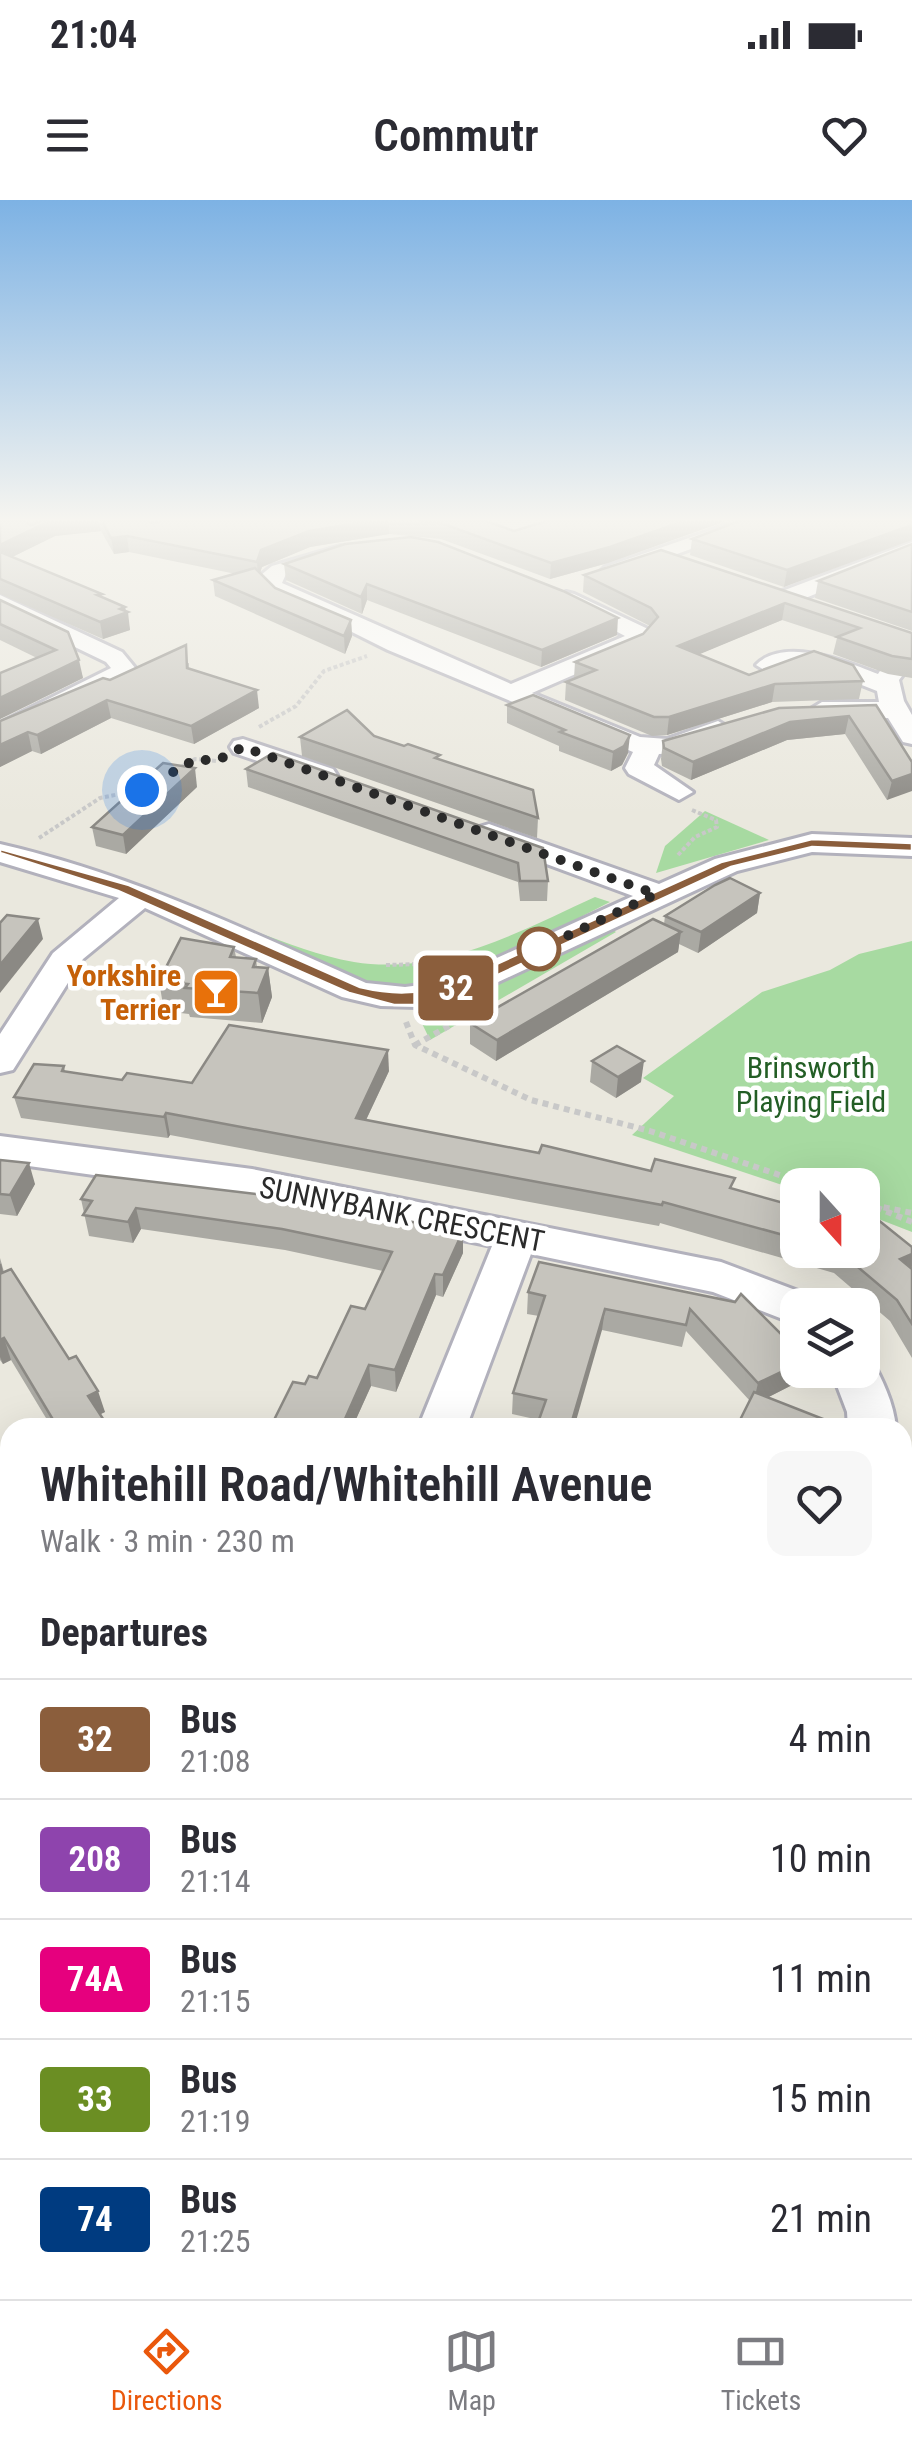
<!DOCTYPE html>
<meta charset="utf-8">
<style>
body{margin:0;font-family:"Roboto Condensed",sans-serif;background:#f7f7f7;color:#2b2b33;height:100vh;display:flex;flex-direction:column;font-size:38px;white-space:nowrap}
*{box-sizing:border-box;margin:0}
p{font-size:32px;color:#7c7c81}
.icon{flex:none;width:55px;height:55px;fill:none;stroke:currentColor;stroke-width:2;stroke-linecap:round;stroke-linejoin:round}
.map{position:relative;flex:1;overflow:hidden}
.details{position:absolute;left:0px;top:1218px;width:912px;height:882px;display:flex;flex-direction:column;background:#fff;border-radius:30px 30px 0 0;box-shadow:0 10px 40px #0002}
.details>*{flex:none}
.badge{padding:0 20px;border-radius:8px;font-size:35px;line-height:65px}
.needle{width:65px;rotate:159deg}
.fabs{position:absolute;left:780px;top:968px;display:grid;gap:20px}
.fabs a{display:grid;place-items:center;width:100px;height:100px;border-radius:20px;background:#fff;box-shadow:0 10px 40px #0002;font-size:50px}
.you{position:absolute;width:50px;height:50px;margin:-25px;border:8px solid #fff;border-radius:50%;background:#1a73e8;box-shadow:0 0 0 15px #1a73e833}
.map>.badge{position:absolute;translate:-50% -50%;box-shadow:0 0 0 5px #fff}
h2{padding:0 40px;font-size:38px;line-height:90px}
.round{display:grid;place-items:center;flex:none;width:105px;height:105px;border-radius:20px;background:#f7f7f7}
.overview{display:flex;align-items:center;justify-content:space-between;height:170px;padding:0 40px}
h1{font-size:48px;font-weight:600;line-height:75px}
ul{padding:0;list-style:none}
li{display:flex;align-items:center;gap:30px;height:120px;padding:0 40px;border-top:2px solid #e1e1e2}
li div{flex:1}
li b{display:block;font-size:38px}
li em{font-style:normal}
li .badge{min-width:110px;font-weight:700;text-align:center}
.status{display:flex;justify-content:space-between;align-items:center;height:70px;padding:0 50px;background:#fff;direction:ltr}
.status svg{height:28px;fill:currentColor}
header{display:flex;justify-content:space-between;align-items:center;height:130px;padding:0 40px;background:#fff;font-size:45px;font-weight:600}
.menu{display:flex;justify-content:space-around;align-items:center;height:140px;border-top:2px solid #e1e1e2;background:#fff;font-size:28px;color:#7c7c81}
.menu a{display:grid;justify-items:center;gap:5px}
.menu .selected{color:#ea580c}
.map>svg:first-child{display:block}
.green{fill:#a7daa1}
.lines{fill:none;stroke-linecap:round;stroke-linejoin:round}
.minor-casing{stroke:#b2b1bc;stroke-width:6}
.major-casing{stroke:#c8c8c8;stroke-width:5}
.path-far3{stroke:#c8c8c8;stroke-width:4;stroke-dasharray:4 2.5;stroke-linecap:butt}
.path-far2{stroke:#c8c8c8;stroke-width:6;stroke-dasharray:6 5;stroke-linecap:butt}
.path-far1{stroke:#c8c8c8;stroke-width:8;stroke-dasharray:9 6;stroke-linecap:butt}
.path{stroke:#c8c8c8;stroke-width:10;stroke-dasharray:11 8;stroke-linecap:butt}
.minor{fill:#fff;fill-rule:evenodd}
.major{fill:#dfdf6e;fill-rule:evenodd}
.wall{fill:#aaa9a3}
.shaded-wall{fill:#8b8984}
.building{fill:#c6c4bd;stroke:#8b8984;stroke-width:2.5}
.line{fill:#8b5e3c;stroke:#fff;stroke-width:2.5}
.walk{stroke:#2a2a2a;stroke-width:10;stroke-dasharray:0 18}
.stop-dot{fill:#fff;stroke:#8b5e3c;stroke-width:5}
.labels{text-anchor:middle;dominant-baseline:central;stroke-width:9;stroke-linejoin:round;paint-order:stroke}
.food-label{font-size:30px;font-weight:bold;fill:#c56008;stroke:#fff;text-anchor:end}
.park-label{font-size:30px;fill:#235e25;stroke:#fff}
.street-label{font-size:30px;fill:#2a2a2a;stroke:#fff}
</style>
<div class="status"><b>21:04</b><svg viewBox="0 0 49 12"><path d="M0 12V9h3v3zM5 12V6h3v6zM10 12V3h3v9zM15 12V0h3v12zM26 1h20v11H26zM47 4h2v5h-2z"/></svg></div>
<header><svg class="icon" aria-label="menu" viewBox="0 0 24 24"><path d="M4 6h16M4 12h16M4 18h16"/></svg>Commutr<svg class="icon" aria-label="heart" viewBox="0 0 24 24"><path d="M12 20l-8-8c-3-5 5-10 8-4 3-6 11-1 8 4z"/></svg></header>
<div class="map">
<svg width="912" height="2099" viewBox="0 0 912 2099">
<rect width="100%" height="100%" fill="#eae8de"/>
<g class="green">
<path d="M 705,611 L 769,640 L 656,673 L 665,646 Z"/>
<path d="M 595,697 L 610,702 C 561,726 443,796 392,789 C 343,781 295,752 251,730 C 285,742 318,756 354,762 C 439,776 521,731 595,697 Z"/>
<path d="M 610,728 L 616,732 L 430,840 L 415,809 L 449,803 Z"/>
<path d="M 912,741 L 912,1032 L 863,1013 L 862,985 L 798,985 L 797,990 L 632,935 L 674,896 L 643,878 L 762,792 L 830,770 L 859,754 Z"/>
<path d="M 10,2003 L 10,2090 L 91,2090 L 96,2099 L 0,2099 L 0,2014 Z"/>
</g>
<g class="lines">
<g class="minor-casing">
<g id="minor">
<path d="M 738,321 L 768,321 L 619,375 L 612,377 L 601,371 L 605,367 Z"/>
<path d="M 912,342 L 912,355 L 793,403 L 777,403 L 774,398 L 777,393 Z"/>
<path d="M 341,346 L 351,352 L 348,356 L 286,374 L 282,383 L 511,484 L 625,436 L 555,399 L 566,392 L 574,394 L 648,429 L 651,438 L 647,443 L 532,493 L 640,537 L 667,539 L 718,521 L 731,529 L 727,535 L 679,553 L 659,554 L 654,565 L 693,592 L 679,600 L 629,574 L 625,568 L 633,552 L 388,450 L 260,386 L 261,375 L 272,366 Z"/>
<path d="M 0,395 L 122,452 L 136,469 L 122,485 L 0,541 L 0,523 L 111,468 L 106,462 L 0,411 Z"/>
<path d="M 912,445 L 912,463 L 899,480 L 904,501 L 912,515 L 912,544 L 903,542 L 888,518 L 822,518 L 809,510 L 822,502 L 879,502 L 877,491 L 811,465 L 768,472 L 756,465 C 784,436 847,462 878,474 L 889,457 Z"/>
<path d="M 243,539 L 333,569 L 337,575 L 323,583 L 234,553 L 230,547 L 234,541 Z"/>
<path d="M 489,624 L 659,684 L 715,659 L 812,634 L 912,638 L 912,656 L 812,652 L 737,671 L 468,796 L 417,807 L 381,806 L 342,797 L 145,708 L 83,759 L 13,870 L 0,873 L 0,834 L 53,753 L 119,698 L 0,662 L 0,644 C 130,674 245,729 366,783 L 405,787 L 444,782 L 633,696 L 479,639 L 474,633 L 479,627 Z"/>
<path d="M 0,936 L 252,969 L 721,1062 L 814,1097 L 818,1105 L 798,1105 L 798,1125 L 713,1092 L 531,1054 L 466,1228 L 418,1228 L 492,1046 L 252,997 L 0,962 Z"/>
<path d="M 862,1155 L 870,1157 C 882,1179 894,1203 896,1228 L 848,1228 L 847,1212 L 831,1170 L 862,1170 Z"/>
<path d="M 0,1256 L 10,1260 L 10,1310 L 0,1306 Z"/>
<path d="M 364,2090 L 443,2090 L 439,2099 L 360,2099 Z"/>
<path d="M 681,2090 L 757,2090 L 761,2098 L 685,2099 Z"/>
</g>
</g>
<g class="major-casing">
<g id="major">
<path d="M 0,1743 L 10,1747 L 10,1845 L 0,1841 Z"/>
<path d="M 128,2090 L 227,2090 L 231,2099 L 132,2099 Z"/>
</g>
</g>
<g class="path-far3">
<path d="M 259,527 L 296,506 L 324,471 L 367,456"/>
<path d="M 176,570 L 195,559 L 217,561"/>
<path d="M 39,638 L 100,598 L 139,590"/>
<path d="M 678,655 L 695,637 L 717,627 L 716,620 L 692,610"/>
<path d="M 386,765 L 421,764 L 452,757"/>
</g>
<g class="path-far2">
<path d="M 406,822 L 415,845 L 531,900 L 650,931 L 809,985"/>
<path d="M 415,845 L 470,814"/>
<path d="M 862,1003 L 912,1013"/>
<path d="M 862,1026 L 878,1008 L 912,1022"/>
</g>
<g class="path-far1">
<path d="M 902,1259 L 912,1260"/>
<path d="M 0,1481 L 10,1493"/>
</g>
<g class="path">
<path d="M 902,1870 L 912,1843"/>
<path d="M 0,1874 L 10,1891"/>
<path d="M 254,2099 L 263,2090"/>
<path d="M 823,2099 L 826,2090"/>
</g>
<use href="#minor" class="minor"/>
<use href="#major" class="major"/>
</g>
<g class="wall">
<path d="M 0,321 L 38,321 L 33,324 L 41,321 L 156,321 L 154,322 L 162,321 L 486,321 L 514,331 L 547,321 L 726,321 L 608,363 L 550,379 L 441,339 L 389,334 L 310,347 L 262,367 L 260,373 L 275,388 L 351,420 L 352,436 L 345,454 L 215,396 L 213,380 L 236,374 L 129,352 L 114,354 L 101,331 L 55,336 L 12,357 L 125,407 L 130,430 L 103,439 L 0,394 Z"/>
<path d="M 912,321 L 784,387 L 690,355 L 692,339 Z"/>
<path d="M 912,344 L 912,431 L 815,398 L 818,381 Z"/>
<path d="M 661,350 L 912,433 L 912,478 L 888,474 L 833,454 L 837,438 L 782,420 L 699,454 L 749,475 L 863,481 L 859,499 L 772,502 L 667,535 L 652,536 L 565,500 L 566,482 L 574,478 L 575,462 L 643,434 L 650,426 L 583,392 L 584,375 Z"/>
<path d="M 284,364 L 617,435 L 541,467 L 367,400 L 362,414 L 286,380 Z"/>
<path d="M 0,400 L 68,432 L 83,478 L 0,519 L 0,473 L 37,458 L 0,440 Z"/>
<path d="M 189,463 L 189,469 L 259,508 L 194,544 L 111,518 L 41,554 L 32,551 L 0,567 L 0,521 L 110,480 Z"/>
<path d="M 507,505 L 628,553 L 622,565 L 611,571 L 559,551 L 559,546 L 507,523 Z"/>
<path d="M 876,505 L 912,562 L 887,600 L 845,534 L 787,540 L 691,580 L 662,566 L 661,559 L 663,541 Z"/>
<path d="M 374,536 L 440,559 L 538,618 L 537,638 L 302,556 L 300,537 Z"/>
<path d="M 246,569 L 543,648 L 548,681 L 547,701 L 520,701 L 518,682 L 248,587 Z"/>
<path d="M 197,587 L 126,654 L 96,646 L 92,627 Z"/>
<path d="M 760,693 L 757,713 L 698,753 L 679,744 L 678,752 L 496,861 L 470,844 L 470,823 L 664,724 L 665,716 Z"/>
<path d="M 234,747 L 236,757 L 256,759 L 257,767 L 268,768 L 272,797 L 262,823 L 190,817 L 189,814 L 164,811 L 159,781 Z"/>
<path d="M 592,861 L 641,882 L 616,898 L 590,882 Z"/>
<path d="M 64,866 L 65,871 L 122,880 L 192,883 L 389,871 L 366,920 L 732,989 L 798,1007 L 798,1050 L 862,1050 L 912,1047 L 912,1158 L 890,1121 L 834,1073 L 660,1023 L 659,1026 L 170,935 L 168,938 L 21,918 L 14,897 Z"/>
<path d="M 0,960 L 35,984 L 17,1016 L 0,1014 Z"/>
<path d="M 81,999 L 463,1053 L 443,1097 L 436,1095 L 396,1192 L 371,1186 L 352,1228 L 270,1228 L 305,1184 L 317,1178 L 365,1109 L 383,1071 L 285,1050 L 141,1029 L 133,1043 L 89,1036 Z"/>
<path d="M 0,1058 L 4,1072 L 69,1159 L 105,1212 L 100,1214 L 109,1228 L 52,1228 L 11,1160 L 3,1164 L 0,1160 Z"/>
<path d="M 528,1092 L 735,1102 L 798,1170 L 803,1170 L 800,1181 L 768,1197 L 823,1219 L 821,1228 L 736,1228 L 750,1201 L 686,1131 L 682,1147 L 602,1130 L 539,1220 L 512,1214 L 513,1193 L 539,1116 L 527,1114 Z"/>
<path d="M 912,1341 L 912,1538 L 902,1589 L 904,1390 L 902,1389 L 902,1364 Z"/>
<path d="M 912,2080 L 912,2099 L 899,2099 L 903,2086 Z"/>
</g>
<g class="shaded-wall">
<path d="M 50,321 L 99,321 L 101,331 L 55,336 L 0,363 L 0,345 Z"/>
<path d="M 370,321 L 389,321 L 389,334 L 310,347 L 262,367 L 258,378 L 257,362 L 261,350 L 309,331 Z"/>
<path d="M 684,321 L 726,321 L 608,363 L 550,379 L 551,363 Z"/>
<path d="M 912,325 L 912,340 L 784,387 L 787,370 Z"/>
<path d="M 127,336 L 129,352 L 114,354 L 111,338 Z"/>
<path d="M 367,384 L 367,400 L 362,414 L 361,397 Z"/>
<path d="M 785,403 L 782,420 L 676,464 L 678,446 Z"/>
<path d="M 125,407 L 126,413 L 128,412 L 130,430 L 103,439 L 100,422 Z"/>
<path d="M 618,418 L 617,435 L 541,467 L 542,450 Z"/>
<path d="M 351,420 L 352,436 L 345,454 L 344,436 Z"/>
<path d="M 79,460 L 83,478 L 0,519 L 0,498 Z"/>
<path d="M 775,484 L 772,502 L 667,535 L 669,517 Z"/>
<path d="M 257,490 L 259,508 L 194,544 L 191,526 Z"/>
<path d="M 107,500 L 111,518 L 41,554 L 37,535 Z"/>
<path d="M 849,516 L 845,534 L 787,540 L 691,580 L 693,562 L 790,522 Z"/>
<path d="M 28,532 L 32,551 L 0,567 L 0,545 Z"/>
<path d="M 630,535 L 628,553 L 622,565 L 611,571 L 613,552 Z"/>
<path d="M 195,568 L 197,587 L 126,654 L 123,635 Z"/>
<path d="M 912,574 L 912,591 L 887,600 L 892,581 Z"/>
<path d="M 760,693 L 757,713 L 698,753 L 701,732 Z"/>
<path d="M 38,719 L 43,739 L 0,793 L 0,765 Z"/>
<path d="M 681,732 L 678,752 L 496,861 L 497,840 Z"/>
<path d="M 268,768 L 272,797 L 262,823 L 258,793 Z"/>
<path d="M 388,850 L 389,871 L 357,939 L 356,918 Z"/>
<path d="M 644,861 L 641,882 L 616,898 L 618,877 Z"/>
<path d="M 166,913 L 170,935 L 168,938 L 164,917 Z"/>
<path d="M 29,963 L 35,984 L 17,1016 L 10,995 Z"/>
<path d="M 136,1008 L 141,1029 L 133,1043 L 128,1022 Z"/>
<path d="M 463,1031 L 463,1053 L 443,1097 L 443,1075 Z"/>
<path d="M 912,1054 L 912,1066 L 910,1073 L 900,1059 Z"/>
<path d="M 435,1074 L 436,1095 L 396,1192 L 395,1170 Z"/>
<path d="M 605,1109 L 602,1130 L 574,1228 L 572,1221 Z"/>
<path d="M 4,1138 L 11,1160 L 3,1164 L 0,1157 L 0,1140 Z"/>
<path d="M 798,1164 L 798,1170 L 803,1170 L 800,1181 L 753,1205 L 758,1183 Z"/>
<path d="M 369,1165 L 371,1186 L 352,1228 L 341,1228 Z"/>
<path d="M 98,1191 L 105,1212 L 95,1217 L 88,1196 Z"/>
<path d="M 4,1353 L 10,1368 L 10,1375 L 0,1383 L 0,1356 Z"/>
<path d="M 10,1562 L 10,1588 L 0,1596 L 0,1570 Z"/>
</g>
<g class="building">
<path d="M 0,321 L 25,321 L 31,325 L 41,321 L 50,321 L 0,345 Z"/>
<path d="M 102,321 L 148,321 L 151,323 L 162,321 L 370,321 L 309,331 L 261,350 L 257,362 L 127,336 L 111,338 Z"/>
<path d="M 419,321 L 486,321 L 514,331 L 547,321 L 684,321 L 610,347 L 551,363 L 441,323 Z"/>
<path d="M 739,321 L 912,321 L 912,325 L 787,370 L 692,339 Z"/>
<path d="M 411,337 L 438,342 L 563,391 L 618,418 L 542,450 L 367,384 L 361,397 L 284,364 L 345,344 Z"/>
<path d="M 912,344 L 912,412 L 818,381 Z"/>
<path d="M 661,350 L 912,433 L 912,459 L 892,456 L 837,437 L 860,428 L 785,403 L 678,446 L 749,475 L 814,451 L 853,465 L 863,481 L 775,484 L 669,517 L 654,517 L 566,482 L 596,470 L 575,462 L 643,434 L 658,417 L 651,408 L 584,375 Z"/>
<path d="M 0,352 L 102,394 L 97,395 L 125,407 L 120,409 L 128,412 L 100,422 L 0,379 Z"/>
<path d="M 255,368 L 275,388 L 351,420 L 344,436 L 213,380 Z"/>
<path d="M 0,400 L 68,432 L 79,460 L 0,498 L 0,473 L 56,450 L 0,424 Z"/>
<path d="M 186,445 L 187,468 L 257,490 L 191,526 L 107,500 L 37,535 L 28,532 L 0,545 L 0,521 L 103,478 L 110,480 Z"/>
<path d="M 533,495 L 630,535 L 624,546 L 613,552 L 560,532 L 565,530 L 507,505 Z"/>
<path d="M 876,505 L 912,562 L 912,574 L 892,581 L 849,516 L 790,522 L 693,562 L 664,548 L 663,541 L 779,508 Z"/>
<path d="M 347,510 L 374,536 L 404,546 L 408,544 L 440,555 L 435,558 L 533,590 L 538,618 L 300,537 Z"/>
<path d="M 273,553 L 543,648 L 548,681 L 520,681 L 518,663 L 246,569 Z"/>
<path d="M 163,563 L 195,568 L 123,635 L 92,627 Z"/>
<path d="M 730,678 L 760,693 L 701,732 L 665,716 L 715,685 Z"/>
<path d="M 7,715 L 38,719 L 0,765 L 0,723 Z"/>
<path d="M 653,719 L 681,732 L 497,840 L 470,823 Z"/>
<path d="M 181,738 L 234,747 L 230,757 L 256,759 L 253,767 L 268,768 L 258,793 L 185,788 L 188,784 L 159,781 Z"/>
<path d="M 229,825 L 388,850 L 356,918 L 539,953 L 542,945 L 651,971 L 655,959 L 735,978 L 730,988 L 798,1007 L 798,1039 L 663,1002 L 662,1005 L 166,913 L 164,917 L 14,897 L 34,864 L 64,866 L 62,871 L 122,880 L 127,873 L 192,883 Z"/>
<path d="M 617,846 L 644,861 L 618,877 L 592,861 Z"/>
<path d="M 0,960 L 29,963 L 10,995 L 0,994 Z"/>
<path d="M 96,975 L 256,994 L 463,1031 L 443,1075 L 435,1074 L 395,1170 L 369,1165 L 341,1228 L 270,1228 L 293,1182 L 305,1184 L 309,1176 L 317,1178 L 351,1106 L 365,1109 L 392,1052 L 282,1029 L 136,1008 L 128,1022 L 83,1015 L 92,1001 L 81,999 Z"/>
<path d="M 877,1019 L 912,1047 L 912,1054 L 900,1059 L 912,1069 L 912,1124 L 897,1100 L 840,1052 L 834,1050 L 862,1050 L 862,1024 L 867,1025 Z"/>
<path d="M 539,1062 L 735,1102 L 741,1094 L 798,1151 L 798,1164 L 758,1183 L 690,1109 L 686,1125 L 605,1109 L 572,1221 L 596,1228 L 536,1228 L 546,1200 L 513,1193 L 545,1096 L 528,1092 Z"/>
<path d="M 0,1064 L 2,1073 L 11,1069 L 69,1159 L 76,1156 L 98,1191 L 88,1196 L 109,1228 L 58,1228 L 4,1138 L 0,1140 Z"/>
<path d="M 754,1192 L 823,1219 L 819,1228 L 736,1228 Z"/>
<path d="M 912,1341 L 912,1369 L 902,1365 Z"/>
<path d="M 912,1372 L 912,1538 L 910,1544 L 912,1545 L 912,1564 L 902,1589 L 902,1395 Z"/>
<path d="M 10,1500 L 10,1562 L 0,1570 L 0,1508 Z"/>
<path d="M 633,2090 L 667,2090 L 674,2099 L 625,2099 Z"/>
</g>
<linearGradient id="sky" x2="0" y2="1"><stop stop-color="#7db2e4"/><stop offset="0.52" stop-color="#f6f5f0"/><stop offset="1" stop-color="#f6f5f0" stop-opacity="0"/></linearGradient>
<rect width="912" height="615" fill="url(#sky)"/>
<path class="line" d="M 812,639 L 912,643 L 912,651 L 812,647 L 731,667 L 461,792 L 414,805 L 394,805 L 349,793 L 118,691 L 0,653 L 0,649 L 129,685 L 360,787 C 394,795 416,794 450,785 L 721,662 Z"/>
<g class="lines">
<path class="walk" d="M 142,590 L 196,559 L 216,561 L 243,547 L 656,694 L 539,749"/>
</g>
<defs>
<g id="bar-square" transform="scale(2.5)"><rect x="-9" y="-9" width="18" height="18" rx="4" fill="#e8710a" stroke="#fff"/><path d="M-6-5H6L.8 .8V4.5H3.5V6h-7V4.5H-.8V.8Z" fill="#fff"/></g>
</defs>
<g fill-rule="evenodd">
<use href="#bar-square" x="216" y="792"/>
</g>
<circle class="stop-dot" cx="539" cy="749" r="20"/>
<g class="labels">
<g class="food-label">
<text x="181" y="775">Yorkshire<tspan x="181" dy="34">Terrier</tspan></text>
</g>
<g class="park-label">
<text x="811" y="867">Brinsworth<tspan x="811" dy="34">Playing Field</tspan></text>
</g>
<g class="street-label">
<text transform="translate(402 1014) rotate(11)">SUNNYBANK CRESCENT</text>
</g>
</g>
</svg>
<div class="fabs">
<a><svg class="needle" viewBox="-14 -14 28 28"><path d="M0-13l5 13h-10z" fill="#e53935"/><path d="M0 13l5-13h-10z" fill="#7c7c81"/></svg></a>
<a><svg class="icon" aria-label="layers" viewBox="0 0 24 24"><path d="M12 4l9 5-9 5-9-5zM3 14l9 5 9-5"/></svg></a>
</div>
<div class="you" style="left:142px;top:590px"></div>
<b class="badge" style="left:456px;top:788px;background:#8b5e3c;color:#fff">32</b>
<section class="details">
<div class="overview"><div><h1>Whitehill Road/Whitehill Avenue</h1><p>Walk · 3 min · 230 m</p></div><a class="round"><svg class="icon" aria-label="heart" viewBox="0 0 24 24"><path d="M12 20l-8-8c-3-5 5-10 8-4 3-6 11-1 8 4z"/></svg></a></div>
<h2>Departures</h2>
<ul>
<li><span class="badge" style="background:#8b5e3c;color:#fff">32</span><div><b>Bus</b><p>21:08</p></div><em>4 min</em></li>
<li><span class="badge" style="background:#8e44ad;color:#fff">208</span><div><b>Bus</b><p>21:14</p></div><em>10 min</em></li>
<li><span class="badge" style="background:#e6007e;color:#fff">74A</span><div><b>Bus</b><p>21:15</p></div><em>11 min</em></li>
<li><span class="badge" style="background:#6b8e23;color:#fff">33</span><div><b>Bus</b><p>21:19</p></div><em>15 min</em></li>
<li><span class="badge" style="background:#003b80;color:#fff">74</span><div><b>Bus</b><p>21:25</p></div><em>21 min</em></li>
</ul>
</section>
</div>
<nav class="menu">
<a class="selected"><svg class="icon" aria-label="directions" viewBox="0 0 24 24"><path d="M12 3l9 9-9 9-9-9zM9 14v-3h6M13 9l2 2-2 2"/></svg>Directions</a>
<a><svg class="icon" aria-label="map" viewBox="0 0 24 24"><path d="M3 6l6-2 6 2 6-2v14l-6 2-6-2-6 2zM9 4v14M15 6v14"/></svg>Map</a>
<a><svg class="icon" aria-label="tickets" viewBox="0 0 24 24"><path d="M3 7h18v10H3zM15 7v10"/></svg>Tickets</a>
</nav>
